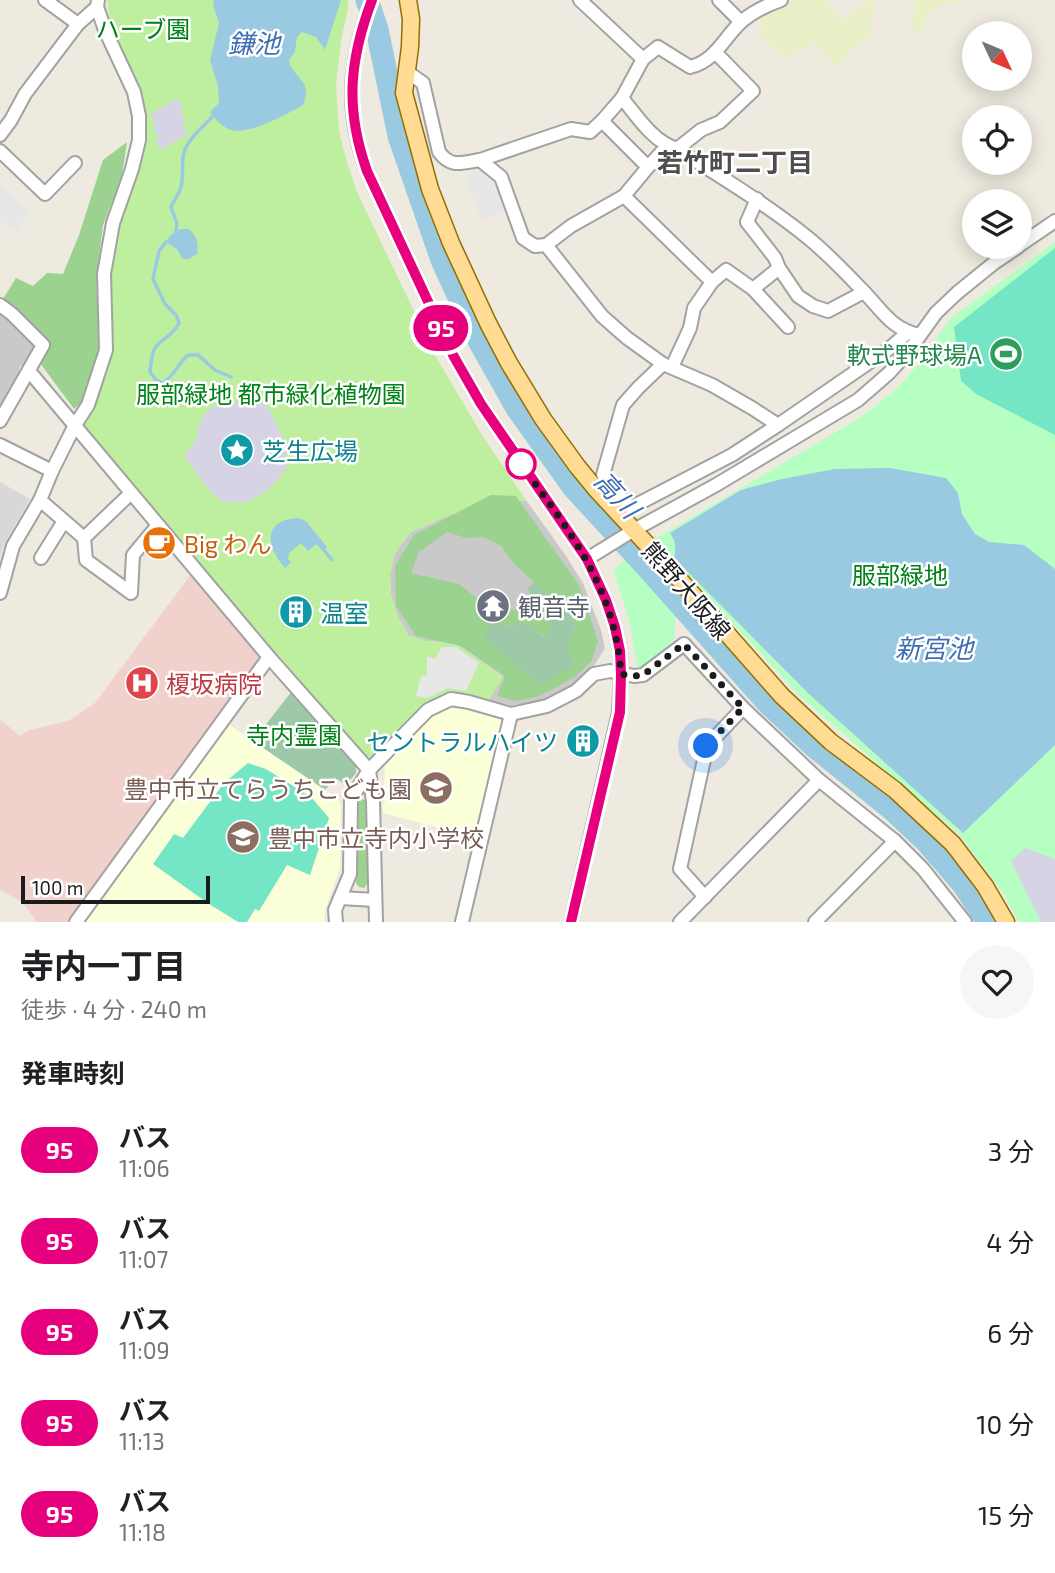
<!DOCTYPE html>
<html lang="ja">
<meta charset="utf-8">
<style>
body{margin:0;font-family:"Exo 2","Noto Sans JP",sans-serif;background:#f6f6f6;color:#202124;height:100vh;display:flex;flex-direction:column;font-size:26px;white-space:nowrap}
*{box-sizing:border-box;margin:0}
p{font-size:23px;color:#757577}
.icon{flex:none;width:38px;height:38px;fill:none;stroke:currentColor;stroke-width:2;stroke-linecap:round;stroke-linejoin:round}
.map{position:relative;height:922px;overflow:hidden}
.sheet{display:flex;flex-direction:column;background:#fff;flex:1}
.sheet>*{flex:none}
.badge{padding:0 14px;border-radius:23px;font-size:24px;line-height:46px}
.needle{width:46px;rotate:134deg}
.controls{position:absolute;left:962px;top:21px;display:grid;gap:14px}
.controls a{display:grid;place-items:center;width:70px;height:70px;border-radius:50%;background:#fff;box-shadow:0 4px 18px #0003;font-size:35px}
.scale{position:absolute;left:21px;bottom:18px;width:189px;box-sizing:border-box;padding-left:7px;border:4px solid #1b1b1b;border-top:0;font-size:19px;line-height:24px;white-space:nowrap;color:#1b1b1b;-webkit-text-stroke:5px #fff;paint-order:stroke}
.you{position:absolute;width:35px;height:35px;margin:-18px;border:5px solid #fff;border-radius:50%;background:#1a73e8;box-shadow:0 0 0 10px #1a73e833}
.map>.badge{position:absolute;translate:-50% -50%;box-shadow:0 0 0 4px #fff}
h2{padding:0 21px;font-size:26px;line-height:63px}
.round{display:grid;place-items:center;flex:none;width:74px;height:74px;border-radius:37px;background:#f6f6f6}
.headline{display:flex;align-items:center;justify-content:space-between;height:119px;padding:0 21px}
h1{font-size:33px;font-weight:700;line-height:52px}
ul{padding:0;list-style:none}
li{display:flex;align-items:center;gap:21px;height:91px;padding:0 21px}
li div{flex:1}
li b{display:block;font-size:26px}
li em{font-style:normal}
li .badge{min-width:77px;font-weight:700;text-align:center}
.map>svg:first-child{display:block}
.residential{fill:#d9d8d8}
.commercial{fill:#f1d1cb}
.education{fill:#fbffd7}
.religious{fill:#c9c9c9}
.farmland{fill:#e9efc7}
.grass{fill:#beef9e}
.forest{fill:#9cd28f;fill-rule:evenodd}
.cemetery{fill:#9ec9a9}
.park{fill:#b5ffc2}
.pitch{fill:#74e6c5}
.parking{fill:#e7e7e7}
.plaza{fill:#d5d3e4}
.water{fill:#9acae1}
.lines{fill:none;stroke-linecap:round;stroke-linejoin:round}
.stream{stroke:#9acae1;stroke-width:3.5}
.river{stroke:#9acae1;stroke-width:23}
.minor-casing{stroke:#a2a2a2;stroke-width:16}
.major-casing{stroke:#927000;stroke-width:19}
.minor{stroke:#fff;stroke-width:12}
.major{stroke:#ffdb93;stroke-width:16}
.line-casing{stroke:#fff;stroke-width:16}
.line{stroke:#e6007e;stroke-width:10}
.walk{stroke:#1b1b1b;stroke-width:7;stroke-dasharray:0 12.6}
.stop-dot{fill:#fff;stroke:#e6007e;stroke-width:3.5}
.labels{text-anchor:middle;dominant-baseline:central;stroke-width:5;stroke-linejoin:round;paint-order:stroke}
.park-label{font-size:24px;fill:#018118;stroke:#fff}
.leisure-label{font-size:24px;fill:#27864d;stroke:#fff;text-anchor:end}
.culture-label{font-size:24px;fill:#0d838f;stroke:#fff;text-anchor:start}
.food-label{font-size:24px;fill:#c56008;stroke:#fff;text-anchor:start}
.street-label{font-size:24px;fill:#1b1b1b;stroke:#fff}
.worship-label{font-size:24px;fill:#5b616d;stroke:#fff;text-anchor:start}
.health-label{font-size:24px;fill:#be3a42;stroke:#fff;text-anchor:start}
.education-label{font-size:24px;fill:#785e54;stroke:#fff;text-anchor:end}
.water-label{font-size:26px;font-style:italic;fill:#3f6db3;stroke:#fff}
.neighbourhood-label{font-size:26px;font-weight:bold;fill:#4e4e4e;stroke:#fff}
</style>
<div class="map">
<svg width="1055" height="922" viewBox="0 0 1055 922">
<rect width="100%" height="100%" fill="#eeeadf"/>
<path class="residential" d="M 0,482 L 30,499 L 2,549 L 0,557 Z"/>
<path class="commercial" d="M 192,573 L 261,655 L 70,920 L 68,922 L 37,922 L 22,902 L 0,890 L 0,721 L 1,720 L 20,736 L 29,730 L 68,721 L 95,703 Z"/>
<g class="education">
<path d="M 453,705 L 498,715 L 503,722 L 476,838 L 383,813 L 385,762 L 431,715 Z"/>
<path d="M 228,724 L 337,798 L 341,806 L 340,868 L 325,910 L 325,922 L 84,922 Z"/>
</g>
<g class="religious">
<path d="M 0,311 L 35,343 L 35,352 L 27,366 L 20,366 L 17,382 L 0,411 Z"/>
<path d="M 526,500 L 564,553 L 583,583 L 601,630 L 605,648 L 594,666 L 577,683 L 542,700 L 513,705 L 488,702 L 502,676 L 455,643 L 427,641 L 409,636 L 398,617 L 391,595 L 390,575 L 395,553 L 411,532 L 452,514 Z"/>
</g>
<g class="farmland">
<path d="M 796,0 L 827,0 L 840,20 L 871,0 L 874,0 L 870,39 L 850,51 L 839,68 L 814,43 L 786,58 L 758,35 L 764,28 L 754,18 Z"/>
<path d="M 916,0 L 962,0 L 941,5 L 927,16 L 919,35 L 911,28 Z"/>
</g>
<path class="grass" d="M 107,0 L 348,0 L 348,8 L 341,41 L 336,86 L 339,131 L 346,159 L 357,192 L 436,357 L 482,435 L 526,500 L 452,514 L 411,532 L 395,553 L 390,575 L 391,595 L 398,616 L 409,636 L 427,641 L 455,643 L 503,677 L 488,702 L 451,692 L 424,703 L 374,757 L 364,756 L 82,425 L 94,405 L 109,277 L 120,221 L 137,173 L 145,141 L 145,116 L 140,90 L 110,25 Z"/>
<g class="forest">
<path d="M 127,142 L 122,175 L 103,225 L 96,282 L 100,352 L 82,402 L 74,409 L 40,363 L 49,344 L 29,322 L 3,299 L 16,278 L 33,286 L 47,273 L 63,274 L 79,235 L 103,160 Z"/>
<path d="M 491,495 L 516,496 L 579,585 L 598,641 L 592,660 L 575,677 L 540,696 L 516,701 L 497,696 L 505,676 L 461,646 L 416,636 L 396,606 L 395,566 L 414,535 ZM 447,532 L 466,538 L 483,537 L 501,546 L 514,564 L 571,615 L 575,628 L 568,643 L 540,685 L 485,639 L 504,626 L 527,623 L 545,638 L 552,630 L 544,612 L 530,604 L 520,610 L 489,608 L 459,584 L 411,573 L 419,552 Z"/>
<path d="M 361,799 L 366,800 L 367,803 L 367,884 L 364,888 L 359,887 L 356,883 L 357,803 Z"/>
</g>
<g class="cemetery">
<path d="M 534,582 L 571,615 L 575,628 L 568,643 L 573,666 L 540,685 L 485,639 L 485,632 L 493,621 L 504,626 L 527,623 L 544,638 L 552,630 L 544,612 L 530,604 L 532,600 L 528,589 Z"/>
<path d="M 292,691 L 356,764 L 356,773 L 346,785 L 335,778 L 325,790 L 253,741 Z"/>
</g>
<g class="park">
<path d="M 1055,242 L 1055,922 L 1019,922 L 1003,893 L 959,834 L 802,698 L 655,539 L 863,416 L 897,388 L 916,367 L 951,318 Z"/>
<path d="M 627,559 L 637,569 L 676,617 L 674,640 L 642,668 L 637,666 L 630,623 L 614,572 L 620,564 Z"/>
</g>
<g class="pitch">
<path d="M 1055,248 L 1055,435 L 976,394 L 961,381 L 954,327 Z"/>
<path d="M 248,763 L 266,769 L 311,797 L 329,818 L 310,875 L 287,865 L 259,911 L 255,909 L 247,922 L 238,922 L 209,904 L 153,864 L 174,834 L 183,838 L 224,783 Z"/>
</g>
<g class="parking">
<path d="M 474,172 L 487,173 L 499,183 L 509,211 L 494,217 L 481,219 L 465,175 Z"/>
<path d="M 0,183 L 30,213 L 17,232 L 0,219 Z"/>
<path d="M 442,647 L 456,647 L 479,663 L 466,691 L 448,688 L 427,698 L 416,696 L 421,676 L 427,675 L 427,656 L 435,659 Z"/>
</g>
<g class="plaza">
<path d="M 177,98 L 183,108 L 180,111 L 186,121 L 182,124 L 188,134 L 161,150 L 155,140 L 159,138 L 152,127 L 156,125 L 150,114 Z"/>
<path d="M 251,388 L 266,405 L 276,422 L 286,445 L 287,466 L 278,480 L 266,491 L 248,502 L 231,503 L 220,500 L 209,490 L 184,456 L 197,438 L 199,424 L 206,412 L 218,403 L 233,405 Z"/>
<path d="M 1025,848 L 1055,859 L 1055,922 L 1041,922 L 1011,861 Z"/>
</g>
<g class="water">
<path d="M 214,0 L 341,0 L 325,50 L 316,37 L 302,32 L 297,37 L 295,52 L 289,60 C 290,73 306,78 306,92 C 306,96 304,100 304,104 C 290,113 247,136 231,130 C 222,127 216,120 210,112 L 219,103 L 218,86 L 210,60 L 219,23 L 213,5 Z"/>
<path d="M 182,229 L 189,229 C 197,237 199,242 197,254 L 189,259 L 183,259 L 177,249 L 166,242 C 169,235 175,231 182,229 Z"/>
<path d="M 890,468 L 946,478 L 958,493 L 962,514 L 975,534 L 989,542 L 1024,545 L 1055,569 L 1055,745 L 963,833 L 809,694 L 674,558 C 676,547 676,542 670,533 L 741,490 L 782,479 L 835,469 Z"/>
<path d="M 297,518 L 306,521 L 327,547 L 323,551 L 316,544 L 308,551 L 301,543 L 289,553 L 288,559 L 291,562 L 285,568 C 266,546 262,521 297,518 Z"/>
</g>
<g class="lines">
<g class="stream">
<path d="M 176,231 L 177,224 L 171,207 C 174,200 179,194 181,187 C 184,175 181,163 184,152 C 189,138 203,127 213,116"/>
<path d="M 166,242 L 159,251 L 153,279 L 165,304 L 176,315 L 179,323 C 174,335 162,338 155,348 C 151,355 151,364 150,372 L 156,380 L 163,383 C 174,376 178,364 188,355 L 198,355 L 215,370 L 231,377"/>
<path d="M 324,550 L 332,560"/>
</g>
<path class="river" d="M 367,0 L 377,29 L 399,136 L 442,260 L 478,339 L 517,408 L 574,488 L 646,566 L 768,703 L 815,747 L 893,810 L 926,841 L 963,884 L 988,922"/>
<g class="minor-casing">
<g id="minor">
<path d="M 45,0 L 78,24"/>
<path d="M 372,0 C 349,61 344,109 367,171 L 453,355 L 481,404 L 587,559 L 606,600 L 615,627 L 620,651 L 621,674 L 619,712 L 571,922"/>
<path d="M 580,0 L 643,59 L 622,98 C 637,116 653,142 677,149 C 721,177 766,204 807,237 C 827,253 847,274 865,293 C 883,312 892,329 919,335"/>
<path d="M 719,0 L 741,22"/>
<path d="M 97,7 L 105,30 L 134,92 L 139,116 L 139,140 L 132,169 L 113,223 L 104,274 L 106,350 L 88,405 L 75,425 L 52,471 L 40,500 L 84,538 L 86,560 L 131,593 L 133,555 L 158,525"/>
<path d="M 643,59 L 658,47 L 690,67 C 716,61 724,37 742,21 C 754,11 767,5 781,0"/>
<path d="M 406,71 L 423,83 L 439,152 C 451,168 461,163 480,160 L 501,177 L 523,238 L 535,246 L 546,245 L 571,226 L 624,196 L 648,167 L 667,146"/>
<path d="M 622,98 L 602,121 L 648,167"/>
<path d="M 0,135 L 11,120 L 25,94 L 78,24 L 97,7 L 98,0"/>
<path d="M 677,149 L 701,130 L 720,122 L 753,91 L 715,52"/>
<path d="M 0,151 L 45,194 L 75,163"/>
<path d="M 480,160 L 571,129 L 590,132 L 602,121"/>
<path d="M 624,196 L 712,282"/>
<path d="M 757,199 L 747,222 L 775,258 L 779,268 L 798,296 L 813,306 L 828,311 L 864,292"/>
<path d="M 546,245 L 602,316 L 627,338 L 663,364 L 712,385 L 752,408 L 778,425"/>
<path d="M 1020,245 L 1055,221"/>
<path d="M 753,289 L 779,268"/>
<path d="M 0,305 L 12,314 L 43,345 L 0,421"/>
<path d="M 663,364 L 638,388 L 623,405 L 603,475 L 630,508 L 732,455 L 778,425 L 890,348 L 907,333"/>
<path d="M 672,367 L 690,328 L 694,308 L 712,282 L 726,270 L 753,289 L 788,327"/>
<path d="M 29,371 L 269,657 L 369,770 L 373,802 L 376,922"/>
<path d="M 0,445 L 52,471"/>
<path d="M 84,538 L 131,493"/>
<path d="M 41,558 L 64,521"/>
<path d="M 587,559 L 634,530 L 716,485 L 858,400 L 889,373 L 908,352 L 936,313 L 957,293 L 994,263 L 1018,247"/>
<path d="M 0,593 L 13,546 L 40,500"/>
<path d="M 705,897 L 680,869 L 707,746 L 743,708"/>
<path d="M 340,898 L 375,900"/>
<path d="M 76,922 L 269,657"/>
<path d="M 336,922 L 335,910 L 350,874 L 351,799 L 369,770 L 428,710 L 451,699 L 469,702 L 511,714 L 547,706 L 576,691 L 594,674 L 610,671 L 634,676 L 643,675 L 684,644 L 743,708 L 819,780 L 895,841 L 923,869 L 965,922"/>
<path d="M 462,922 L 511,714"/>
<path d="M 680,922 L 819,780"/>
<path d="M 815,922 L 895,841"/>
</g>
</g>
<g class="major-casing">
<path id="major" d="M 408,0 L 411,19 L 410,47 L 404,93 L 430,189 L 451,243 L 488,323 L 509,363 L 543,419 L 577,466 L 595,488 L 679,579 L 782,696 L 831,742 L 895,790 L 953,844 L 985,886 L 1006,922"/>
</g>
<use href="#minor" class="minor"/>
<use href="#major" class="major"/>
</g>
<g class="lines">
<g class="line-casing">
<path id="line" d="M 372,0 C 349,61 345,109 367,171 L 453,355 L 481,404 L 587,559 L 606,600 L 615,627 L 620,651 L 621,674 L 620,712 L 571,922"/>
</g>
<use href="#line" class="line"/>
<path class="walk" d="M 521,464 L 517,459 C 567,528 615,585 621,674 L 634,676 L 643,675 L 684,644 L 743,708 L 706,746"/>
</g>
<defs>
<g id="stadium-disc" transform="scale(1.75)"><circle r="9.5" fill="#2e9e5b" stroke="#fff"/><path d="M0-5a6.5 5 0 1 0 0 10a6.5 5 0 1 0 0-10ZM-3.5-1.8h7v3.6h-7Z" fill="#fff"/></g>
<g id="sight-disc" transform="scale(1.75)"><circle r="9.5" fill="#0f9aa8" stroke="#fff"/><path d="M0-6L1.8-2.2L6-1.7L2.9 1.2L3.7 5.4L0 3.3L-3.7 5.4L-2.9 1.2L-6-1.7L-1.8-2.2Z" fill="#fff"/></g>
<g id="cafe-disc" transform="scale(1.75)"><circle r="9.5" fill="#e8710a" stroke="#fff"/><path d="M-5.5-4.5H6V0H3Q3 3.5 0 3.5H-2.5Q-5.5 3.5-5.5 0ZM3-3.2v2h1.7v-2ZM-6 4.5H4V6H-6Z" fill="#fff"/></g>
<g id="temple-disc" transform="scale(1.75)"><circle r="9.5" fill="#6b7280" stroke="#fff"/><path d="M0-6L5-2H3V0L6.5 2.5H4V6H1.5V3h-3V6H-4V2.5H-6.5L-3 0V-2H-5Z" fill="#fff"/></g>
<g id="building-disc" transform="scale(1.75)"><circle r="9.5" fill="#0f9aa8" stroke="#fff"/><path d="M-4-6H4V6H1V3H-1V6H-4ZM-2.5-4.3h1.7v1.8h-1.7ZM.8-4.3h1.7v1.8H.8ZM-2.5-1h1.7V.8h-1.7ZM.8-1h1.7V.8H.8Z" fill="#fff"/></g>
<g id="hospital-disc" transform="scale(1.75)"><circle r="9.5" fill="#e0444e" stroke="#fff"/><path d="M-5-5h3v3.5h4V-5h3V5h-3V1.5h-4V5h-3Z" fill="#fff"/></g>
<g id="school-disc" transform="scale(1.75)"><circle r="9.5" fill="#8d6e63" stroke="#fff"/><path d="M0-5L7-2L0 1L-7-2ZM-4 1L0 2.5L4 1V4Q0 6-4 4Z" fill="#fff"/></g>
</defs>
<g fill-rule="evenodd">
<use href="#stadium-disc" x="1006" y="354"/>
<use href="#sight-disc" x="237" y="450"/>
<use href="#cafe-disc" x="159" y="543"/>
<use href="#temple-disc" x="493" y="606"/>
<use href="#building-disc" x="296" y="612"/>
<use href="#hospital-disc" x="142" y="683"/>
<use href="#building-disc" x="583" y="741"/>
<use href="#school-disc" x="436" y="788"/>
<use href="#school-disc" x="243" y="837"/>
</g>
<circle class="stop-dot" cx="521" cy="464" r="14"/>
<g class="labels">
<g class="park-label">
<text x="143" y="28">ハーブ園</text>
<text x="271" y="393">服部緑地 都市緑化植物園</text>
<text x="900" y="574">服部緑地</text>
<text x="294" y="734">寺内霊園</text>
</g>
<g class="leisure-label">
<text x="982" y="354">軟式野球場A</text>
</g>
<g class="culture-label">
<text x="262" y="450">芝生広場</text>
<text x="320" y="612">温室</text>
<text x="558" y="741" text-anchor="end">セントラルハイツ</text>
</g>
<g class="food-label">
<text x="184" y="543">Big わん</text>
</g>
<g class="street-label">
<text transform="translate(687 590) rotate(49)">熊野大阪線</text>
</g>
<g class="worship-label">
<text x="518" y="606">観音寺</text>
</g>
<g class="health-label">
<text x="166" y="683">榎坂病院</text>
</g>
<g class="education-label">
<text x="412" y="788">豊中市立てらうちこども園</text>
<text x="268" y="837" text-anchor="start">豊中市立寺内小学校</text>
</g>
<g class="water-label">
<text x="254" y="42">鎌池</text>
<text transform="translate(618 494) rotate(48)">高川</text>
<text x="934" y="647">新宮池</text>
</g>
<g class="neighbourhood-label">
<text x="735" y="161">若竹町二丁目</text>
</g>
</g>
</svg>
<div class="controls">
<a><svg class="needle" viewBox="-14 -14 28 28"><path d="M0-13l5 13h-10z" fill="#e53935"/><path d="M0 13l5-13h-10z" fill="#757577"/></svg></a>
<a><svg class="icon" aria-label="locate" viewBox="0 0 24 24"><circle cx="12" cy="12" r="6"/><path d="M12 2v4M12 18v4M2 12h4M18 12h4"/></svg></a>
<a><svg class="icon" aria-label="layers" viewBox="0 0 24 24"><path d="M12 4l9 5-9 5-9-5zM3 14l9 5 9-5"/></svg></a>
</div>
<div class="scale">100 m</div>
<div class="you" style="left:706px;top:746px"></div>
<b class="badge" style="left:441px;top:328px;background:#e6007e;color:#fff">95</b>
</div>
<section class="sheet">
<div class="headline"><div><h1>寺内一丁目</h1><p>徒歩 · 4 分 · 240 m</p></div><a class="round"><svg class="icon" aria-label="heart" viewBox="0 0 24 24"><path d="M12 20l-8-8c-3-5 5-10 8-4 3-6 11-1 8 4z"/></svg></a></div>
<h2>発車時刻</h2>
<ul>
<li><span class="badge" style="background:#e6007e;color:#fff">95</span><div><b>バス</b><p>11:06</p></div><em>3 分</em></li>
<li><span class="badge" style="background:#e6007e;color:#fff">95</span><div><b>バス</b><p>11:07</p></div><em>4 分</em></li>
<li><span class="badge" style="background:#e6007e;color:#fff">95</span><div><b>バス</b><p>11:09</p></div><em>6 分</em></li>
<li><span class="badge" style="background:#e6007e;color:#fff">95</span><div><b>バス</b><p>11:13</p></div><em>10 分</em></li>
<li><span class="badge" style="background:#e6007e;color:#fff">95</span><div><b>バス</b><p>11:18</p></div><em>15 分</em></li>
</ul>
</section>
